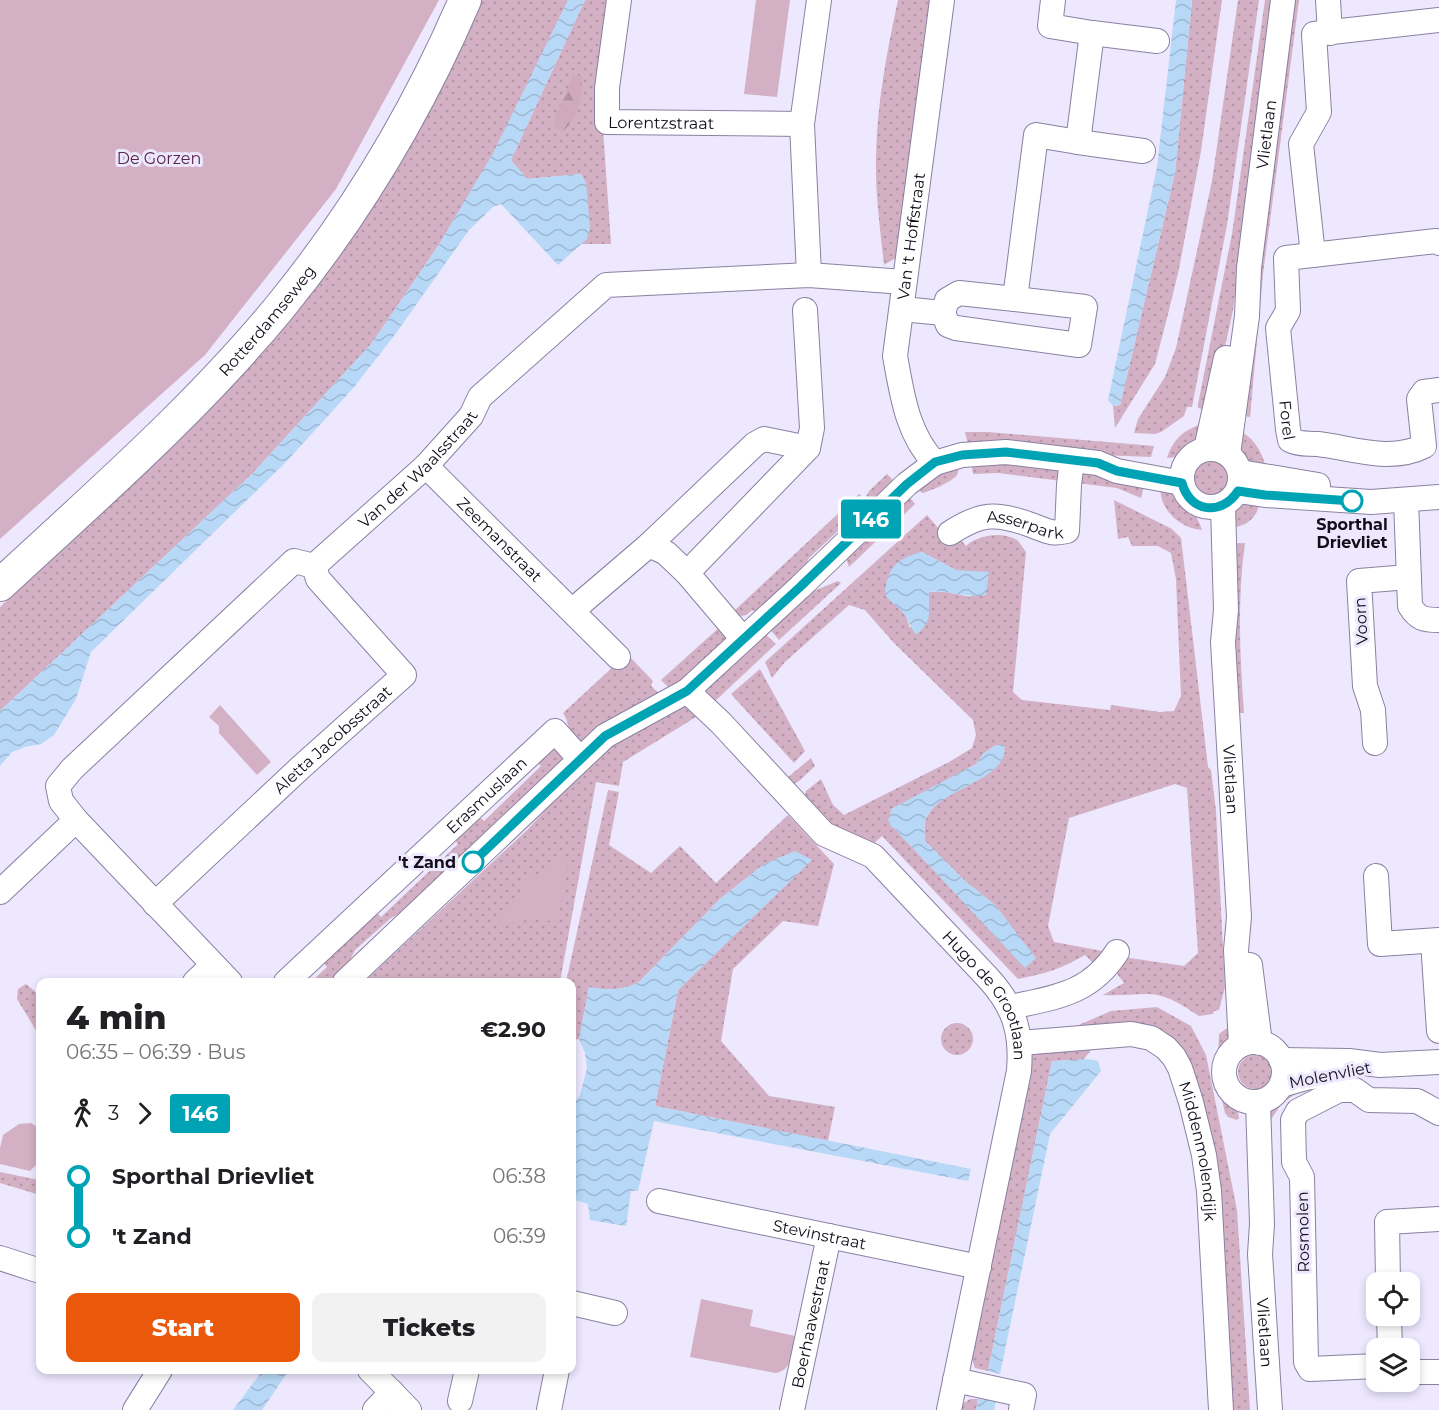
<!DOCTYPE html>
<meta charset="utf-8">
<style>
body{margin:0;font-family:Montserrat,sans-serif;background:#f2f2f2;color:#202124;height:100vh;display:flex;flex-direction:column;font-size:22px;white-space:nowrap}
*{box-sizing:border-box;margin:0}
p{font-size:20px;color:#757577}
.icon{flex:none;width:33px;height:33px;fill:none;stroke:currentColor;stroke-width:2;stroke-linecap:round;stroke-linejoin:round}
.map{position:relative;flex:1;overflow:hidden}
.sheet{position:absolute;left:36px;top:978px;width:540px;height:396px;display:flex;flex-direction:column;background:#fff;border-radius:12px;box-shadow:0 3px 9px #0003}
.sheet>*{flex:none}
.badge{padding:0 12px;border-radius:4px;font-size:21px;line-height:39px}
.fabs{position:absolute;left:1366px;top:1272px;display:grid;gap:12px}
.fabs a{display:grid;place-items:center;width:54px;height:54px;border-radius:12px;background:#fff;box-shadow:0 3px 9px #0003;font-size:30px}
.map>.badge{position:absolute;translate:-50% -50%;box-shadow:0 0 0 3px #fff}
.legs{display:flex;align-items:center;gap:9px;height:66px;padding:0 30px;font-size:20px}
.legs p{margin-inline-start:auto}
.head{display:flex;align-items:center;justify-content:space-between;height:102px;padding:0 30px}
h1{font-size:33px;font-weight:800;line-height:45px}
.primary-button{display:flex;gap:12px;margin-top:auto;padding:12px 30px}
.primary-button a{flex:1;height:69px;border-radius:12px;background:#ea580c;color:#fff;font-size:24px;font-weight:800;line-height:69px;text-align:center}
.primary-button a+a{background:#f2f2f2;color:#202124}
ul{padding:0 30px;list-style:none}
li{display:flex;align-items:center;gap:21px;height:60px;font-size:22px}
li i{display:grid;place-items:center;width:9px;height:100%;margin:0 8px;background:currentColor}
li i::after{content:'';width:15px;height:15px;margin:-8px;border:4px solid;border-radius:50%;background:#fff}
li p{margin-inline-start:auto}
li:first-child i{background:linear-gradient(#0000 50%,currentColor 0)}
li:last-child i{background:linear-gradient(currentColor 50%,#0000 0)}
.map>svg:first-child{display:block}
.grass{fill:url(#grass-dots);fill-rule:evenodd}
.forest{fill:url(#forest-firs)}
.park{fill:#d3b0c3}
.water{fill:url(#water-waves)}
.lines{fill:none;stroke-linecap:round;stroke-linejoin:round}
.minor-casing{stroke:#8981a2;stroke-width:26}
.major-casing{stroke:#8981a2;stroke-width:34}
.minor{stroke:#fff;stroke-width:24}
.major{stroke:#fff;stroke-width:32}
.line-1-casing{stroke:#fff;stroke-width:14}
.line-1{stroke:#00a3b4;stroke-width:9}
.stop-1-dot{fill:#fff;stroke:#00a3b4;stroke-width:3}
.labels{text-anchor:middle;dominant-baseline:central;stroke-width:6;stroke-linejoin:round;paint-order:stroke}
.street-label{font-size:16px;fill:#110d19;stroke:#ede8fe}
.park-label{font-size:16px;fill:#582645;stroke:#ede8fe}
.stop-label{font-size:16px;font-weight:bold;fill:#110d19;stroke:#ede8fe}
</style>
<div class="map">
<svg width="1439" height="1410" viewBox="0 0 1439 1410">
<defs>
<pattern id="grass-dots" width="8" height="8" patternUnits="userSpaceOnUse" patternTransform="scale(1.5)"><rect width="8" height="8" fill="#d3b0c3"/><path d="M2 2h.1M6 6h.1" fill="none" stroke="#b496a7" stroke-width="1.8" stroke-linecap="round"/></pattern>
<pattern id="forest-firs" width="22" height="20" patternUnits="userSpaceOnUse" patternTransform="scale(1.5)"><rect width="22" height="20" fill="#d1a9bf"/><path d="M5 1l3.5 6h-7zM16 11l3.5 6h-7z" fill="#b290a4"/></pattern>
<pattern id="water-waves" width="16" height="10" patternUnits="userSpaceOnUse" patternTransform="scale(1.5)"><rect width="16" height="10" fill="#b8d8f7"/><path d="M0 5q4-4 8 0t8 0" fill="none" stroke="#9db8d3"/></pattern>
</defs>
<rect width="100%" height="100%" fill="#ede8fe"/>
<g class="grass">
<path d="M 481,0 L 568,0 L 494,153 L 438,246 L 372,343 L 252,474 L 0,711 L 0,607 L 196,421 L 457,53 Z"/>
<path d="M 585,0 L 612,0 L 603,129 L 611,244 L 580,244 L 587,239 L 581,174 L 527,179 L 511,160 Z"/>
<path d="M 898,0 L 931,0 L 896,258 L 884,265 C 880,228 875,191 876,155 C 877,103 887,51 898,0 Z"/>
<path d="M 1192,0 L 1222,0 L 1201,151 L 1179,269 L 1168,314 L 1155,364 L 1115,428 L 1113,406 L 1120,405 L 1175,173 Z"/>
<path d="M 1238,0 L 1259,0 L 1227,225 L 1192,407 L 1187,407 L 1184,416 L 1161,432 L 1155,434 L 1134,433 L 1138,419 L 1165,377 L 1176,348 L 1212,181 Z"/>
<path d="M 1265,0 L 1272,0 L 1233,310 L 1211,411 L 1198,408 L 1198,404 L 1232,234 Z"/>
<path d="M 1291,0 L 1299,0 L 1263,274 L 1250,417 L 1239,415 Z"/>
<path d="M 1199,425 L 1208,427 C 1198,442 1187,457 1167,458 C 1172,441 1182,431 1199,425 Z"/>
<path d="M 965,432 L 988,432 L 1154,446 L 1151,457 L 1100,455 L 968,444 Z"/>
<path d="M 1242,432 C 1254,439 1262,452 1265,465 L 1250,466 L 1239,449 Z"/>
<circle cx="1212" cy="479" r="18"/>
<path d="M 971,462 L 1002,462 L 1120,477 L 1144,486 L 1141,498 L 1117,488 L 998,473 L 973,474 Z"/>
<path d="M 960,465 C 959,467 958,473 957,475 C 953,481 929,492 922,493 L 916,487 L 925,480 Z"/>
<path d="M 887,474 L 895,482 L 855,517 L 869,491 Z"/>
<path d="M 1161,484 C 1178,494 1196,510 1202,530 C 1178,528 1157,507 1161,484 Z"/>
<path d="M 859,494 L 861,495 L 840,529 L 809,558 L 806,566 L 756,613 L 752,610 C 747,616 738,619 734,611 Z"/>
<path d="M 908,495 L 915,504 L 849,567 L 846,558 Z"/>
<path d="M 1260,499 C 1258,519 1246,527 1228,528 C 1233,507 1239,503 1260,499 Z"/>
<path d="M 1114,500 L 1172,529 L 1181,538 L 1208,767 L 1211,770 L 1216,811 L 1225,987 L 1219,1010 L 1214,1011 L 1213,1014 L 1199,1016 C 1184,1006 1165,993 1146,994 C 1132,994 1118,996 1103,995 L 1124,983 L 1115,971 L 1123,957 L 1184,966 L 1198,953 L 1187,788 L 1175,784 L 1069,818 L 1048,926 L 1054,942 L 1108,952 L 1093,963 L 1085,955 C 1061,969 1044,974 1018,979 L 882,836 L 872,845 L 834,829 L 803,799 L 806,791 L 821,779 L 833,805 L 844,815 L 949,762 L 972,748 L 976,735 L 973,720 L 894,643 L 865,610 L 849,605 L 785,662 L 772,678 L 765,662 L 927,515 L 950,542 L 958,536 L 966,546 C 978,535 1002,531 1017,540 C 1020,543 1024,549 1026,552 L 1013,692 L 1022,700 L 1110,710 L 1111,705 L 1160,712 L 1174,711 L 1181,696 L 1176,579 L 1171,553 L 1158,546 L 1132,546 L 1128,537 L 1118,539 ZM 922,552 L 956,570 L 971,597 L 946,592 L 929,592 L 929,603 L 910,628 L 906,616 L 897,564 L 913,555 ZM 996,745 L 1005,751 C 994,785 940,788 927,817 C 923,824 925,833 925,841 L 966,882 L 995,905 L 1035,958 L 1025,967 L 893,827 L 890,817 L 936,787 L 976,764 L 983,754 Z"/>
<path d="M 1245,543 C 1237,599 1240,657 1244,713 L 1236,713 L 1229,544 Z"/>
<path d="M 838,581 L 841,583 L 779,640 L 768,627 L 799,597 Z"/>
<path d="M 722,625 L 726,635 L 725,642 L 693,674 L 670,689 L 661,680 Z"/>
<path d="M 763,632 L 776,644 L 713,703 L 708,698 L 706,689 Z"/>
<path d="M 627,654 L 653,681 L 651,686 L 661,695 L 584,743 L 577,742 C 566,730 571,725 563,713 Z"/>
<path d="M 760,669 L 805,751 L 794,763 L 731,694 Z"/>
<path d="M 683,705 L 696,717 L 623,762 L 619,786 L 596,782 L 560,982 L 364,982 L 528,829 L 573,780 L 606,750 L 629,734 Z"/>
<path d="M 555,745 L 565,758 L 414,906 L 391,918 L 355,950 L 346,968 L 331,982 L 311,982 L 327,967 L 320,959 L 373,909 L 381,917 L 458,844 L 451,836 L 475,813 L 484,821 L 541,766 L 533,759 Z"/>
<path d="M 811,758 L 815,766 L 799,781 L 792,785 L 787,778 Z"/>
<path d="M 608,790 L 619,792 L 609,845 L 651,873 L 680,846 L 716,883 L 788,815 L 834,864 L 818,926 L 783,921 L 733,969 L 721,1041 L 769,1096 L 835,1107 L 828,1141 L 655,1106 L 678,990 L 812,859 L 764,864 L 720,899 L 639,982 C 622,991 608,990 589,988 L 579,1039 L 572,1040 L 572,982 L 566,982 Z"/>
<path d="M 26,984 L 40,996 L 40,1037 L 17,999 L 18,989 Z"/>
<path d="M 1157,1007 L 1191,1026 L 1206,1055 L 1237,1210 L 1250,1410 L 1227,1410 L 1180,1055 L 1074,1027 L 1111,1011 Z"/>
<circle cx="957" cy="1039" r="16"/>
<path d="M 1235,1027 L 1234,1042 L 1223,1057 L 1218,1057 L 1219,1034 L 1227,1028 Z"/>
<path d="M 1095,1045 L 1083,1060 L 1052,1061 L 988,1371 L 975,1368 L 970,1354 L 1029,1055 L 1040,1049 Z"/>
<circle cx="1255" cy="1072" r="17"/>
<path d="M 1302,1090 L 1282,1103 L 1272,1118 L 1270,1119 L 1269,1109 L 1286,1091 Z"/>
<path d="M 1220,1091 L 1225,1091 L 1237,1108 L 1239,1118 L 1237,1120 L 1228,1117 L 1225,1113 Z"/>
<path d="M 0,1172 L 39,1180 L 40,1174 L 40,1195 L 0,1183 Z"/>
<path d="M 970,1399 L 978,1399 L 976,1410 L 958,1410 L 958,1407 Z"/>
</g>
<path class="forest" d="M 573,75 L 582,76 C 581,97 581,116 563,131 L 556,129 L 553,123 Z"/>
<g class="park">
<path d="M 0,0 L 439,0 L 336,189 L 205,355 L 0,539 Z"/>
<path d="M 756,0 L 790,0 L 777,97 L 744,94 Z"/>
<path d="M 220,705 L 271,762 L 257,775 L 219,733 L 219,726 L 209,717 Z"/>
<path d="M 563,854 L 568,868 L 557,922 L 539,919 L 500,923 L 498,915 L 520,895 C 521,878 525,874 542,875 Z"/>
<path d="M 31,1123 L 40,1129 L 40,1161 L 30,1171 L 0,1164 L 0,1148 L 3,1135 L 19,1124 Z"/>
<path d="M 701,1299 L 753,1310 L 750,1326 L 795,1336 C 792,1350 793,1370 776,1373 L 690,1357 Z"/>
</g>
<g class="water">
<path d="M 568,0 L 585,0 L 511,160 L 527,179 L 581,174 L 586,182 L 590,228 L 587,239 L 558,265 L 501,204 L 493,207 L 469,230 L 394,336 L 354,387 L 319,426 L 286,462 L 91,652 L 76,699 L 54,735 L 41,744 L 25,747 L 12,752 L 0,766 L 0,711 L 252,474 L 372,343 L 438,246 L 493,153 Z"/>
<path d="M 1176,0 L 1192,0 L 1175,173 L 1120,405 L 1113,406 L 1108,400 L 1157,167 Z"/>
<path d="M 922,552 L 956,570 L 989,572 L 986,595 C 967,599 948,589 929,592 C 928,613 934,620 916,635 C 912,629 910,624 906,617 C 902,610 891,603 885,595 C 887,568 895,559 922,552 Z"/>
<path d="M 996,745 L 1004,745 C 1011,780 939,788 926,818 C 923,825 925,833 925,841 L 966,882 L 995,905 L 1036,958 L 1025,968 L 893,827 L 891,827 L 888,819 L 890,817 L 891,809 L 976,764 L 983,754 Z"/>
<path d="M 795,851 L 812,860 L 678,990 L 655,1106 L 971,1169 L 968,1181 L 654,1121 L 638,1191 L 631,1191 L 626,1226 L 590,1220 L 588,1204 L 572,1199 L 572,1105 L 580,1095 L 587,1068 L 585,1053 L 579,1039 L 589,987 C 608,990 622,991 639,982 L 720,899 L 764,864 Z"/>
<path d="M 1088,1059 L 1098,1061 L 1101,1071 L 1050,1134 L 1000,1374 L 988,1371 L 1052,1061 Z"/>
<path d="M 263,1370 L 289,1370 L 262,1410 L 233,1410 Z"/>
<path d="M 978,1399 L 996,1401 L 994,1410 L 976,1410 Z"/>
</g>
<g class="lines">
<g class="minor-casing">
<g id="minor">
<path id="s1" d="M 619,0 L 607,88 L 607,122 L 802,124"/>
<path d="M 1328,0 L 1330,33"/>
<path d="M 1092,33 L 1157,41"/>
<path d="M 1078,142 L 1143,151"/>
<path id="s2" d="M 1439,243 L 1436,241 L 1286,258 L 1288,311 L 1278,328 L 1288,429 L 1290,440 C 1300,445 1307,443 1318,444 C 1353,448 1390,463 1424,446 L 1419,399 L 1424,392 L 1439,390"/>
<path d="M 1313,255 L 1301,144 L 1319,112 L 1314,34 L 1439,20"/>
<path d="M 809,275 L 802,124 L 819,0"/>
<path d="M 902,309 L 943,313 L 948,325 L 956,328 L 1079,345 L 1085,307 L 1015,299 L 1036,135 L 1078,142 L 1092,33 L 1050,26 L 1053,0"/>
<path d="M 943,313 L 947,300 L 959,293 L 1015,299"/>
<circle cx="1211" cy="478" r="29"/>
<path d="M 1206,449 L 1226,358"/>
<path id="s3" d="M 1228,454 L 1247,316 L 1249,268 L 1283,0"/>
<path id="s4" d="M 935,463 C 907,434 902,394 895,356 L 942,0"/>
<path id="s5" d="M 426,466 L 618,657"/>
<path d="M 1240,472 L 1318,485"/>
<path d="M 1238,491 L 1265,495 L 1371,502 L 1439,497"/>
<path d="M 1406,500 L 1410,606 C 1418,619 1424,620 1439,620"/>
<path id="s6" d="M 1223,506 L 1226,610 L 1223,642 L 1239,917 L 1236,950 L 1241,1045"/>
<path id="s7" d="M 950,533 C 981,513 996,512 1031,525 C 1045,530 1051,535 1067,531 L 1069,485 L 1072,460"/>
<path d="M 649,545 L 755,444 L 764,439 L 808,448"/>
<path d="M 687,573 L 808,448 L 812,428 L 805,310"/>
<path d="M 573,610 L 649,545 L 666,553 L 687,573 L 743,639"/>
<path id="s8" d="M 687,691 L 721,723 L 824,834 L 873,856 L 989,979 C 1015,1008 1022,1033 1019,1071 L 949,1410"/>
<path d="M 1375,743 L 1373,710 L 1365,686 L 1359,581 L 1409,577"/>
<path d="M 1376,876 L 1380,944 L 1439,940"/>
<path d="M 0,892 L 76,820"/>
<path id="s9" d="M 155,904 L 300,768 L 404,675 L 318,579 L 314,566"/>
<path d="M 1433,941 L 1439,1031"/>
<path d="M 1250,965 L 1260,1043"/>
<path d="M 195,982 L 213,965"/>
<path id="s10" d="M 230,982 L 76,820 L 61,801 L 58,786 L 72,769 L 294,561 L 314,566 L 426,466 L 471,416 L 480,397 L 606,285 L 809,275 L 904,282"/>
<path id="s11" d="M 286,982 L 555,731 L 580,759"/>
<path d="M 345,982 L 605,736 L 687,691 L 800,587 L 907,484 L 935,463 L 962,455 L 1006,452 L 1098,463 L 1117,471 L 1182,483"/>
<path d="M 1011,1007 C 1056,997 1090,994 1117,952"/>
<circle cx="1254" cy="1072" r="30"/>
<path id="s12" d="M 1020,1043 L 1131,1034 L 1151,1038 L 1166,1048 L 1174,1057 L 1180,1068 L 1191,1102 L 1204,1155 L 1209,1191 L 1221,1410"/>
<path d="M 1281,1060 L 1349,1061 L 1380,1065 L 1439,1062"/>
<path d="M 1281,1085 L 1306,1078 L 1339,1073"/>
<path id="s13" d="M 1258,1102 L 1262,1224 L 1260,1254 L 1270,1410"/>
<path id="s14" d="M 659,1201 L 979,1267"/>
<path d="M 0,1258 L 40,1271"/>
<path d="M 1388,1282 L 1387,1222 L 1439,1219"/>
<path d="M 572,1303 L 615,1313"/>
<path d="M 1389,1316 L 1390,1348"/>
<path d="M 1377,1366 L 1310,1369 L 1306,1362 L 1302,1177 L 1294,1162 L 1293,1120 L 1298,1111 L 1339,1090 L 1355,1090 L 1369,1100 L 1417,1101 L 1439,1113"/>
<path d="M 370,1370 L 409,1410"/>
<path d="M 1410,1372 L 1439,1372"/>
<path d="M 955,1380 L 1024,1395 L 1021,1410"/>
<path d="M 460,1401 L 467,1370"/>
<path d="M 135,1410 L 160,1370"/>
<path d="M 375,1410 L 392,1392"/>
<path d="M 549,1410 L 557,1370"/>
<path id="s15" d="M 792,1410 L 829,1236"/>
</g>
</g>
<g class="major-casing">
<g id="major">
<path id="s16" d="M 0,585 C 96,496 197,408 280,307 C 356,214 418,110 465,0"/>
</g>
</g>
<use href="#minor" class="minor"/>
<use href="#major" class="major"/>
</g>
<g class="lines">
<g class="line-1-casing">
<path id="line-1" d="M 473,862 L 605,736 L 687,691 L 800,587 L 907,484 L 935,462 L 962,455 L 1006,452 L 1098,463 L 1117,471 L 1182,483 C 1190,513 1222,516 1238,491 L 1265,495 L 1352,501"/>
</g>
<use href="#line-1" class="line-1"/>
</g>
<g class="stop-1-dot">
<circle cx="1352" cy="501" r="10"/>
<circle cx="473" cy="862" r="10"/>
</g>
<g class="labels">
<g class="street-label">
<text stroke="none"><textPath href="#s1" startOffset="177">Lorentzstraat</textPath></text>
<text stroke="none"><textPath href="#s3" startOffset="322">Vlietlaan</textPath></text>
<text stroke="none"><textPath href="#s4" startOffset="237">Van 't Hoffstraat</textPath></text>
<text stroke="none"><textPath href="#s16" startOffset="376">Rotterdamseweg</textPath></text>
<text stroke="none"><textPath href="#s2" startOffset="320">Forel</textPath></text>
<text stroke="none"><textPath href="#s10" startOffset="752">Van der Waalsstraat</textPath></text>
<text stroke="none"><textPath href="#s7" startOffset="80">Asserpark</textPath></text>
<text stroke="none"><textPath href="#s5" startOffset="104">Zeemanstraat</textPath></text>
<text transform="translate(1361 621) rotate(-93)">Voorn</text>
<text stroke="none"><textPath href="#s9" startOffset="242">Aletta Jacobsstraat</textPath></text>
<text stroke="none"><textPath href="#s6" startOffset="274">Vlietlaan</textPath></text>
<text stroke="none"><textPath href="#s11" startOffset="274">Erasmuslaan</textPath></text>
<text stroke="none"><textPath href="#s8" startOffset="434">Hugo de Grootlaan</textPath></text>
<text transform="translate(1330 1075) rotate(-11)">Molenvliet</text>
<text stroke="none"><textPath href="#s12" startOffset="260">Middenmolendijk</textPath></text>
<text transform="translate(1303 1232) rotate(-91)">Rosmolen</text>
<text stroke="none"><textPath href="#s14" startOffset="164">Stevinstraat</textPath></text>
<text stroke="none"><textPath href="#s15" startOffset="88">Boerhaavestraat</textPath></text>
<text stroke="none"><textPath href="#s13" startOffset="231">Vlietlaan</textPath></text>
</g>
<g class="park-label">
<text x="159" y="158">De Gorzen</text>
</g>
<g class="stop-label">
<text x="1352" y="524">Sporthal<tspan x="1352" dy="18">Drievliet</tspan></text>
<text x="456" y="862" text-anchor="end">'t Zand</text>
</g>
</g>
</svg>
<div class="fabs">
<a><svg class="icon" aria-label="locate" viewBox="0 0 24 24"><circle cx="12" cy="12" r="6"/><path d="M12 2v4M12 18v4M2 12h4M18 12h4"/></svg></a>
<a><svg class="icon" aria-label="layers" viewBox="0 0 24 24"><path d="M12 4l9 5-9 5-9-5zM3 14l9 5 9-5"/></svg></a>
</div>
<b class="badge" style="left:871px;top:519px;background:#00a3b4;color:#fff">146</b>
<section class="sheet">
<div class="head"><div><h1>4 min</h1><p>06:35 – 06:39 · Bus</p></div><b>€2.90</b></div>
<div class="legs"><svg class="icon" aria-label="walk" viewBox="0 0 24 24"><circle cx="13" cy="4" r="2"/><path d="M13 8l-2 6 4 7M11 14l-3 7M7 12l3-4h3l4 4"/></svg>3<svg class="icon" aria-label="forward" viewBox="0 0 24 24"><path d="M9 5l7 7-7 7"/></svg><b class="badge" style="background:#00a3b4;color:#fff">146</b></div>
<ul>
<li><i style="color:#00a3b4"></i><b>Sporthal Drievliet</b><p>06:38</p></li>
<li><i style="color:#00a3b4"></i><b>'t Zand</b><p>06:39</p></li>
</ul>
<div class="primary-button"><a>Start</a><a>Tickets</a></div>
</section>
</div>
